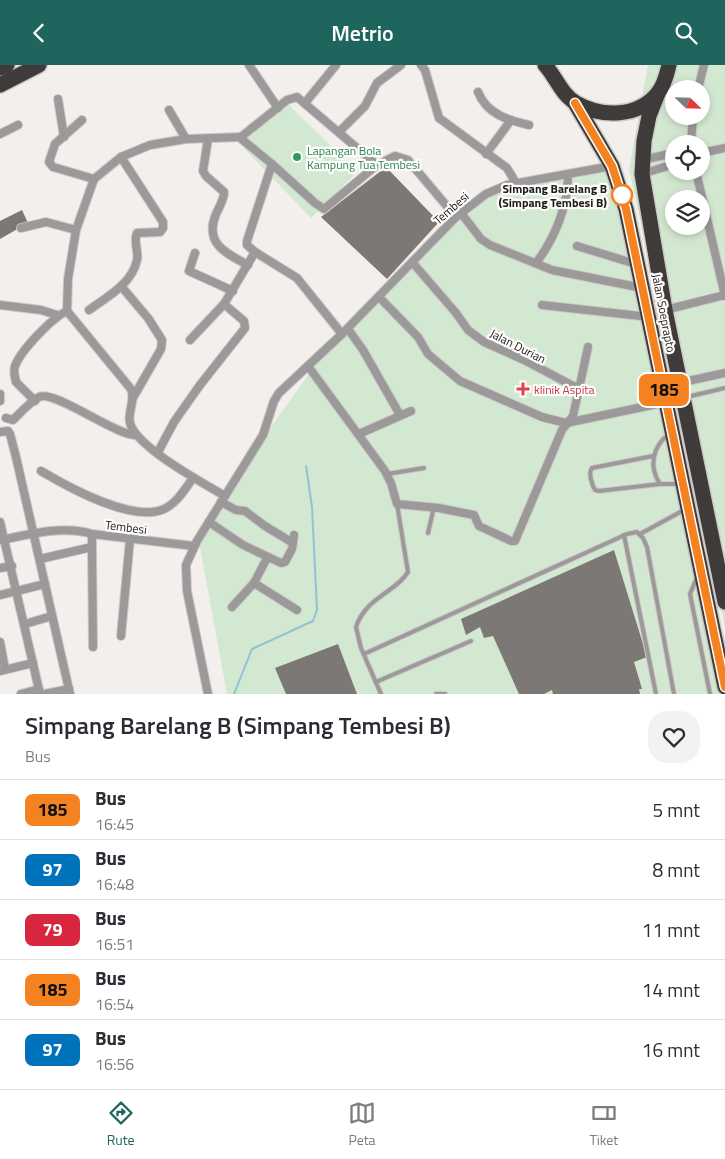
<!DOCTYPE html>
<html lang="id">
<style>
body{margin:0;font-family:"Titillium Web",sans-serif;background:#f2f2f3;color:#2b2b33;height:100vh;display:flex;flex-direction:column;font-size:19px;white-space:nowrap}
*{box-sizing:border-box;margin:0}
p{font-size:16px;color:#7c7c81}
.icon{flex:none;width:28px;height:28px;fill:none;stroke:currentColor;stroke-width:2;stroke-linecap:round;stroke-linejoin:round}
.map{position:relative;height:629px;overflow:hidden}
.side{display:flex;flex-direction:column;background:#fff;flex:1}
.side>*{flex:none}
.badge{padding:0 10px;border-radius:8px;font-size:18px;line-height:32px}
.needle{width:32px;rotate:113deg}
.buttons{position:absolute;left:665px;top:15px;display:grid;gap:10px}
.buttons a{display:grid;place-items:center;width:45px;height:45px;border-radius:50%;background:#fff;box-shadow:0 2px 8px #0003;font-size:25px}
.map>.badge{position:absolute;translate:-50% -50%;box-shadow:0 0 0 2px #fff}
.round{display:grid;place-items:center;flex:none;width:52px;height:52px;border-radius:20px;background:#f2f2f3}
.head{display:flex;align-items:center;justify-content:space-between;height:85px;padding:0 25px}
h1{font-size:24px;font-weight:600;line-height:38px}
ul{padding:0;list-style:none}
li{display:flex;align-items:center;gap:15px;height:60px;padding:0 25px;border-top:1px solid #e1e1e2}
li div{flex:1}
li b{display:block;font-size:19px}
li em{font-style:normal}
li .badge{min-width:55px;font-weight:700;text-align:center}
header{display:flex;justify-content:space-between;align-items:center;height:65px;padding:0 25px;background:#1e665d;color:#fff;font-size:22px;font-weight:600}
.menu{display:flex;justify-content:space-around;align-items:center;height:70px;border-top:1px solid #e1e1e2;background:#fff;font-size:14px;color:#7c7c81}
.menu a{display:grid;justify-items:center;gap:2px}
.menu .selected{color:#1e665d}
.map>svg:first-child{display:block}
.green{fill:#d3e8d1;fill-rule:evenodd}
.lines{fill:none;stroke-linecap:round;stroke-linejoin:round}
.stream{stroke:#91c2d2;stroke-width:2}
.building{fill:#7c7876}
.lane-casing{stroke:#cdcac7;stroke-width:6}
.street-casing{stroke:#cdcac7;stroke-width:10}
.highway-casing{stroke:#cdcac7;stroke-width:18}
.lane{stroke:#9b9999;stroke-width:4}
.street{stroke:#9b9999;stroke-width:8}
.highway{stroke:#3f3b3a;stroke-width:15}
.line-casing{stroke:#fff;stroke-width:11}
.line{stroke:#f58220;stroke-width:8}
.leisure-dot{fill:#2e9e5b;stroke:#fffdfc;stroke-width:2}
.stop-dot{fill:#fff;stroke:#f58220;stroke-width:2.5}
.health-dot{fill:#e0444e;stroke:#fffdfc;stroke-width:2}
.labels{text-anchor:middle;dominant-baseline:central;stroke-width:4.5;stroke-linejoin:round;paint-order:stroke}
.leisure-label{font-size:12px;fill:#27864d;stroke:#fffdfc;text-anchor:start}
.stop-label{font-size:12px;font-weight:bold;fill:#22201f;stroke:#fffdfc;text-anchor:end}
.street-label{font-size:12px;fill:#22201f;stroke:#fffdfc}
.health-label{font-size:12px;fill:#be3a42;stroke:#fffdfc;text-anchor:start}
</style>
<header><svg class="icon" aria-label="back" viewBox="0 0 24 24"><path d="M15 5l-7 7 7 7"/></svg>Metrio<svg class="icon" aria-label="search" viewBox="0 0 24 24"><circle cx="10" cy="10" r="6"/><path d="M15 15l6 6"/></svg></header>
<div class="map">
<svg width="725" height="629" viewBox="0 0 725 629">
<rect width="100%" height="100%" fill="#f3efec"/>
<g class="green">
<path d="M 648,0 L 725,0 L 725,563 L 661,247 L 629,104 ZM 674,24 L 701,24 L 701,51 L 674,51 ZM 674,79 L 701,79 L 701,106 L 674,106 ZM 674,134 L 701,134 L 701,161 L 674,161 Z"/>
<path d="M 286,37 L 357,107 L 311,153 L 238,77 Z"/>
<path d="M 613,102 L 723,629 L 227,629 L 197,466 L 338,268 L 453,153 L 495,125 Z"/>
</g>
<g class="lines">
<path class="stream" d="M 234,629 L 252,584 L 313,556 L 317,545 L 312,442 L 306,401"/>
</g>
<g class="building">
<path d="M 386,102 L 439,157 L 387,214 L 321,152 Z"/>
<path d="M 22,145 L 28,158 L 0,174 L 0,156 Z"/>
<path d="M 614,485 L 647,592 L 634,597 L 642,624 L 639,624 L 640,629 L 553,629 L 552,625 L 544,629 L 519,629 L 493,571 L 484,573 L 480,562 L 466,570 L 461,554 Z"/>
<path d="M 338,579 L 357,629 L 286,629 L 275,603 Z"/>
</g>
<g class="lines">
<g class="lane-casing">
<g id="lane">
<path d="M 687,332 L 725,323"/>
<path d="M 669,369 C 653,381 648,401 660,419 L 678,419"/>
<path d="M 653,391 L 592,403 C 588,408 592,420 595,425 L 599,426 L 660,419"/>
<path d="M 387,409 L 424,403"/>
<path d="M 428,468 L 434,442"/>
<path d="M 640,469 L 684,445"/>
<path d="M 624,470 L 656,629"/>
<path d="M 698,510 L 690,529 L 710,629"/>
<path d="M 364,589 L 627,469 L 637,467 L 643,473 L 647,482 L 674,629"/>
<path d="M 376,617 L 471,576"/>
<path d="M 381,629 L 361,583 L 356,562 C 365,533 396,527 408,507 L 397,439"/>
<path d="M 436,629 L 445,629"/>
</g>
</g>
<g class="street-casing">
<g id="street">
<path d="M 249,0 L 278,43"/>
<path d="M 421,0 L 425,5 L 439,53 L 507,103 L 516,118"/>
<path d="M 698,24 L 704,0"/>
<path d="M 478,27 C 487,49 507,55 529,60"/>
<path d="M 58,34 L 64,72"/>
<path d="M 305,38 L 336,0"/>
<path d="M 169,45 L 186,74"/>
<path d="M 82,55 L 55,79 L 49,97 L 53,102 L 94,114"/>
<path d="M 339,67 L 365,41 L 377,18 L 401,0"/>
<path d="M 0,69 L 18,60"/>
<path d="M 239,72 L 272,99 L 247,176 L 247,180 L 255,187"/>
<path d="M 208,74 L 203,106 L 206,111 L 224,127 C 224,135 219,142 216,149 C 204,178 225,188 248,200"/>
<path d="M 691,79 L 693,51"/>
<path d="M 701,88 L 725,83"/>
<path d="M 486,89 L 511,55"/>
<path d="M 642,95 L 674,88"/>
<path d="M 272,99 L 315,138 L 324,144 L 377,100"/>
<path d="M 696,106 L 725,231"/>
<path d="M 642,109 L 674,99"/>
<path d="M 461,148 L 481,174 L 490,180 L 552,205 L 642,223"/>
<path d="M 21,163 L 46,157 L 76,165"/>
<path d="M 577,181 L 639,200"/>
<path d="M 195,188 L 189,206 L 233,226"/>
<path d="M 536,198 C 555,173 568,141 568,110"/>
<path d="M 121,221 L 148,253 L 162,275 L 161,284 L 134,331"/>
<path d="M 379,232 L 418,272 L 428,289 L 460,316 L 542,352 L 566,358 L 667,337"/>
<path d="M 0,240 L 41,245 L 57,250"/>
<path d="M 542,240 L 649,252"/>
<path d="M 89,245 C 107,232 132,219 137,195 C 139,186 133,177 137,168 L 160,167 L 163,163 L 163,157 L 121,92"/>
<path d="M 665,245 L 725,230"/>
<path d="M 348,264 L 363,285 L 400,350"/>
<path d="M 190,275 L 224,239"/>
<path d="M 308,301 L 385,406 L 391,418 L 397,439 L 439,443 L 474,450 L 479,461 L 511,476 L 515,476 L 562,365 L 573,351 L 579,324 L 524,295 L 484,277 L 468,265 L 456,248 L 412,197"/>
<path d="M 679,318 L 725,308"/>
<path d="M 579,324 L 588,282"/>
<path d="M 0,329 L 0,336"/>
<path d="M 35,336 L 16,317 C 15,312 13,306 15,301 C 21,285 52,253 67,246"/>
<path d="M 6,353 L 13,355 C 20,348 30,337 39,332 C 53,324 113,369 135,370"/>
<path d="M 0,367 L 8,366 L 10,369 L 16,392 L 70,629"/>
<path d="M 359,369 L 411,346"/>
<path d="M 158,387 L 174,357 L 200,320 L 245,263 L 244,256 L 224,239 L 255,187 L 297,213 L 342,269"/>
<path d="M 41,406 C 68,422 133,458 164,444 C 177,438 185,424 193,413"/>
<path d="M 225,431 C 203,418 136,382 130,358 C 127,347 136,336 131,324 L 67,246 L 68,214 L 76,165 L 94,114 L 121,92 L 150,80 L 186,74 L 241,72 L 287,35 L 297,32 L 377,100 L 395,91 L 408,95 L 456,152"/>
<path d="M 221,437 L 236,445 L 245,446 L 265,461 L 293,478"/>
<path d="M 0,457 L 40,629"/>
<path d="M 209,457 L 243,480 L 281,498 L 285,497 L 292,484 L 294,470"/>
<path d="M 2,475 C 28,469 65,460 92,469"/>
<path d="M 92,482 L 93,582"/>
<path d="M 40,494 L 92,482 L 92,469 L 194,481"/>
<path d="M 0,503 L 12,501"/>
<path d="M 254,518 L 297,545"/>
<path d="M 0,530 L 45,519"/>
<path d="M 232,542 L 254,518 L 267,493"/>
<path d="M 25,559 L 52,551"/>
<path d="M 121,571 L 130,474"/>
<path d="M 0,577 L 5,604"/>
<path d="M 0,606 L 33,598"/>
<path d="M 21,629 L 39,624"/>
<path d="M 45,629 L 69,624"/>
<path d="M 208,629 L 187,526 L 186,500 L 197,476 L 263,370 L 274,336 L 279,328 L 342,269 L 456,152 L 486,129 L 507,120 L 612,101"/>
</g>
</g>
<g class="highway-casing">
<g id="highway">
<path d="M 545,0 C 556,12 561,29 576,38 C 602,53 638,52 657,29 C 663,22 667,9 669,0"/>
<path d="M 0,3 L 7,0"/>
<path d="M 0,20 L 39,0"/>
<path d="M 658,28 L 649,51 L 644,76 L 642,109 L 665,245 L 725,537"/>
<path d="M 575,38 L 612,101 L 626,144 L 725,622"/>
</g>
</g>
<use href="#lane" class="lane"/>
<use href="#street" class="street"/>
<use href="#highway" class="highway"/>
</g>
<g class="lines">
<g class="line-casing">
<path id="line" d="M 575,38 L 612,101 L 626,144 L 725,622"/>
</g>
<use href="#line" class="line"/>
</g>
<circle class="leisure-dot" cx="297" cy="92" r="5"/>
<circle class="stop-dot" cx="622" cy="130" r="10"/>
<path class="health-dot" d="M520.5 316.5h5v5h5v5h-5v5h-5v-5h-5v-5h5z"/>
<g class="labels">
<g class="leisure-label">
<text x="307" y="85">Lapangan Bola<tspan x="307" dy="14">Kampung Tua Tembesi</tspan></text>
</g>
<g class="stop-label">
<text x="607" y="123">Simpang Barelang B<tspan x="607" dy="14">(Simpang Tembesi B)</tspan></text>
</g>
<g class="street-label">
<text transform="translate(451 143) rotate(-41)">Tembesi</text>
<text transform="translate(664 248) rotate(79)">Jalan Soeprapto</text>
<text transform="translate(518 281) rotate(27)">Jalan Durian</text>
<text transform="translate(126 462) rotate(7)">Tembesi</text>
</g>
<g class="health-label">
<text x="534" y="324">klinik Aspita</text>
</g>
</g>
</svg>
<div class="buttons">
<a><svg class="needle" viewBox="-14 -14 28 28"><path d="M0-13l5 13h-10z" fill="#e53935"/><path d="M0 13l5-13h-10z" fill="#7c7c81"/></svg></a>
<a><svg class="icon" aria-label="locate" viewBox="0 0 24 24"><circle cx="12" cy="12" r="6"/><path d="M12 2v4M12 18v4M2 12h4M18 12h4"/></svg></a>
<a><svg class="icon" aria-label="layers" viewBox="0 0 24 24"><path d="M12 4l9 5-9 5-9-5zM3 14l9 5 9-5"/></svg></a>
</div>
<b class="badge" style="left:664px;top:325px;background:#f58220;color:#111">185</b>
</div>
<section class="side">
<div class="head"><div><h1>Simpang Barelang B (Simpang Tembesi B)</h1><p>Bus</p></div><a class="round"><svg class="icon" aria-label="heart" viewBox="0 0 24 24"><path d="M12 20l-8-8c-3-5 5-10 8-4 3-6 11-1 8 4z"/></svg></a></div>
<ul>
<li><span class="badge" style="background:#f58220;color:#111">185</span><div><b>Bus</b><p>16:45</p></div><em>5 mnt</em></li>
<li><span class="badge" style="background:#0072bc;color:#fff">97</span><div><b>Bus</b><p>16:48</p></div><em>8 mnt</em></li>
<li><span class="badge" style="background:#d7263d;color:#fff">79</span><div><b>Bus</b><p>16:51</p></div><em>11 mnt</em></li>
<li><span class="badge" style="background:#f58220;color:#111">185</span><div><b>Bus</b><p>16:54</p></div><em>14 mnt</em></li>
<li><span class="badge" style="background:#0072bc;color:#fff">97</span><div><b>Bus</b><p>16:56</p></div><em>16 mnt</em></li>
</ul>
</section>
<nav class="menu">
<a class="selected"><svg class="icon" aria-label="directions" viewBox="0 0 24 24"><path d="M12 3l9 9-9 9-9-9zM9 14v-3h6M13 9l2 2-2 2"/></svg>Rute</a>
<a><svg class="icon" aria-label="map" viewBox="0 0 24 24"><path d="M3 6l6-2 6 2 6-2v14l-6 2-6-2-6 2zM9 4v14M15 6v14"/></svg>Peta</a>
<a><svg class="icon" aria-label="tickets" viewBox="0 0 24 24"><path d="M3 7h18v10H3zM15 7v10"/></svg>Tiket</a>
</nav>
